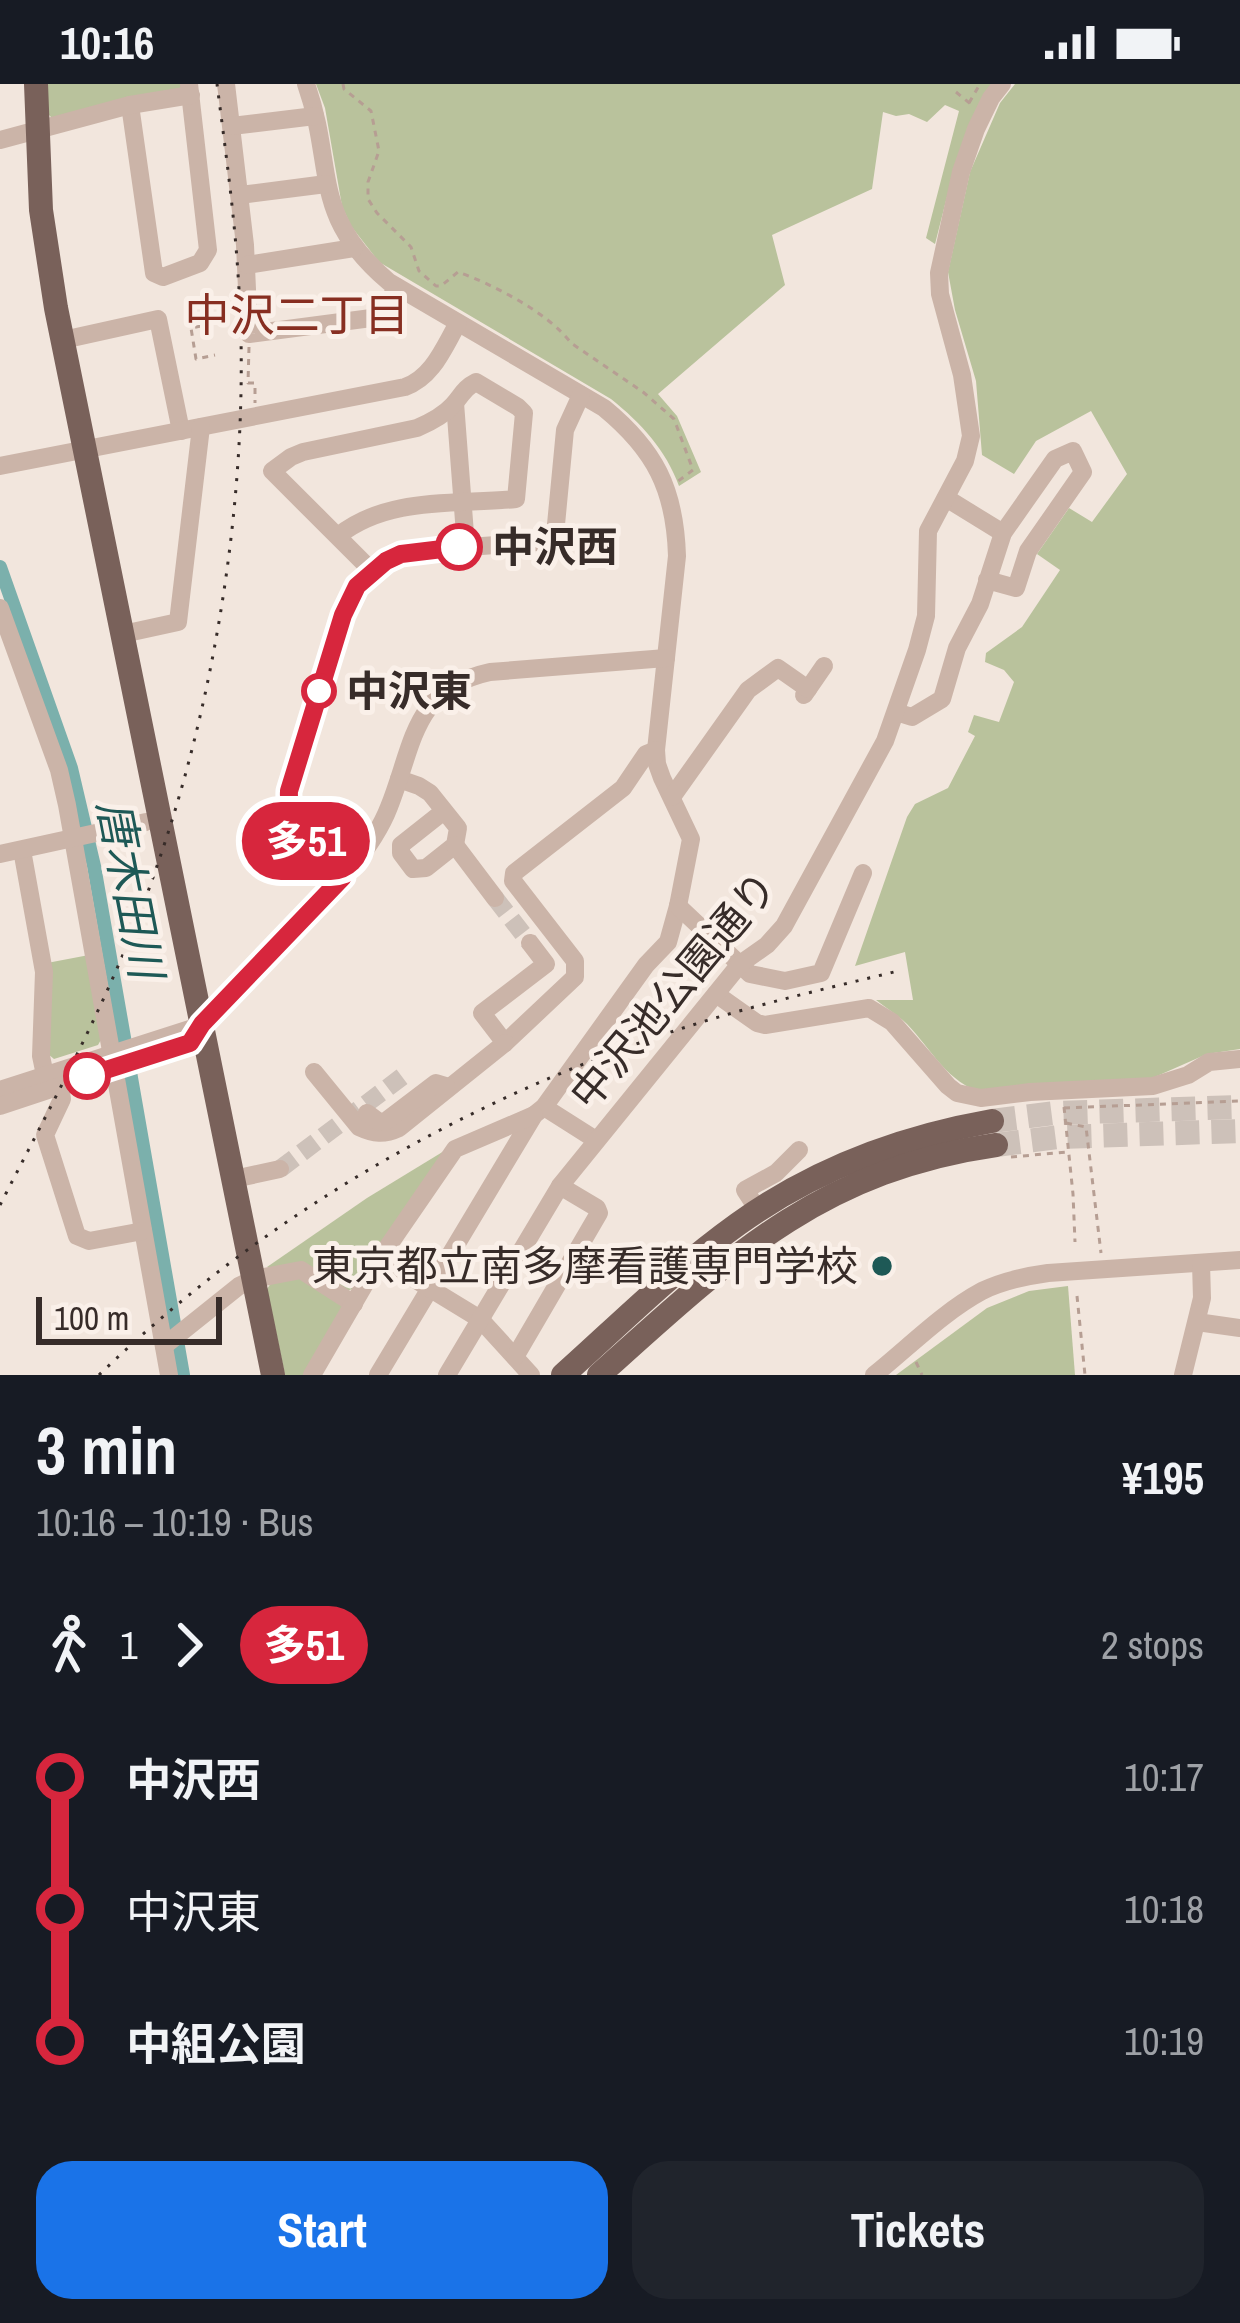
<!DOCTYPE html>
<meta charset="utf-8">
<style>
body{margin:0;font-family:"Archivo Narrow","Noto Sans JP",sans-serif;background:#20242c;color:#f1f3f6;height:100vh;display:flex;flex-direction:column;font-size:45px;white-space:nowrap}
*{box-sizing:border-box;margin:0}
p{font-size:39px;color:#9ea1a6}
.icon{flex:none;width:66px;height:66px;fill:none;stroke:currentColor;stroke-width:2;stroke-linecap:round;stroke-linejoin:round}
.map{position:relative;height:1291px;overflow:hidden}
.drawer{display:flex;flex-direction:column;background:#171b24;flex:1}
.drawer>*{flex:none}
.badge{padding:0 24px;border-radius:39px;font-size:42px;line-height:78px}
.scale{position:absolute;left:36px;bottom:30px;width:186px;box-sizing:border-box;padding-left:12px;border:6px solid #372c29;border-top:0;font-size:33px;line-height:42px;white-space:nowrap;color:#372c29;-webkit-text-stroke:9px #faf0e9;paint-order:stroke}
.map>.badge{position:absolute;translate:-50% -50%;box-shadow:0 0 0 6px #fff}
.legs{display:flex;align-items:center;gap:18px;height:132px;padding:0 36px;font-size:39px}
.legs p{margin-inline-start:auto}
.head{display:flex;align-items:center;justify-content:space-between;height:204px;padding:0 36px}
h1{font-size:66px;font-weight:700;line-height:90px}
.primary-button{display:flex;gap:24px;margin-top:auto;padding:24px 36px}
.primary-button a{flex:1;height:138px;border-radius:36px;background:#1a73e8;color:#fff;font-size:48px;font-weight:700;line-height:138px;text-align:center}
.primary-button a+a{background:#20242c;color:#f1f3f6}
ul{padding:0 36px;list-style:none}
li{display:flex;align-items:center;gap:42px;height:132px;font-size:45px}
li i{display:grid;place-items:center;width:18px;height:100%;margin:0 15px;background:currentColor}
li i::after{content:'';width:30px;height:30px;margin:-15px;border:9px solid;border-radius:50%;background:#171b24}
li p{margin-inline-start:auto}
li:first-child i{background:linear-gradient(#0000 50%,currentColor 0)}
li:last-child i{background:linear-gradient(currentColor 50%,#0000 0)}
.status{display:flex;justify-content:space-between;align-items:center;height:84px;padding:0 60px;background:#171b24;direction:ltr}
.status svg{height:33px;fill:currentColor}
.map>svg:first-child{display:block}
.green{fill:#b9c29c}
.lines{fill:none;stroke-linecap:round;stroke-linejoin:round}
.canal{stroke:#7bb0ac;stroke-width:14}
.minor-tunnel{stroke:#cdc1b9;stroke-width:18;stroke-dasharray:18 9;stroke-linecap:butt}
.major-tunnel{stroke:#cdc1b9;stroke-width:24;stroke-dasharray:24 12;stroke-linecap:butt}
.path{stroke:#b69e93;stroke-width:3;stroke-dasharray:6 6;stroke-linecap:butt}
.minor{stroke:#cbb4a8;stroke-width:18}
.major{stroke:#79615a;stroke-width:24}
.rail{stroke:#372c29;stroke-width:3;stroke-dasharray:3 9;stroke-linecap:butt}
.line-1-casing{stroke:#fff;stroke-width:27}
.line-1{stroke:#d7263d;stroke-width:18}
.stop-1-dot{fill:#fff;stroke:#d7263d;stroke-width:6}
.poi-dot{fill:#1e5956;stroke:#faf0e9;stroke-width:4.5}
.labels{text-anchor:middle;dominant-baseline:central;stroke-width:10;stroke-linejoin:round;paint-order:stroke}
.stop-label{font-size:42px;font-weight:bold;fill:#372c29;stroke:#faf0e9;text-anchor:start}
.street-label{font-size:42px;fill:#372c29;stroke:#faf0e9}
.poi-label{font-size:42px;fill:#372c29;stroke:#faf0e9;text-anchor:end}
.neighbourhood-label{font-size:45px;fill:#872e21;stroke:#faf0e9}
.water-label{font-size:45px;font-style:italic;fill:#1e5956;stroke:#faf0e9}
</style>
<div class="status"><b>10:16</b><svg viewBox="0 0 49 12"><path d="M0 12V9h3v3zM5 12V6h3v6zM10 12V3h3v9zM15 12V0h3v12zM26 1h20v11H26zM47 4h2v5h-2z"/></svg></div>
<div class="map">
<svg width="1240" height="1291" viewBox="0 0 1240 1291">
<rect width="100%" height="100%" fill="#f2e6dd"/>
<g class="green">
<path d="M 47,0 L 184,0 L 178,7 L 54,36 L 47,29 Z"/>
<path d="M 316,0 L 994,0 L 951,97 L 935,160 L 926,154 L 959,27 L 945,21 L 927,38 L 909,30 L 896,32 L 883,28 L 872,105 L 772,151 L 785,201 L 658,310 L 677,332 L 701,388 L 679,402 C 666,366 641,339 611,315 L 379,178 L 351,142 L 342,122 L 325,24 Z"/>
<path d="M 1015,0 L 1240,0 L 1240,965 L 1207,970 L 1148,996 L 984,1009 C 947,999 932,966 907,940 C 898,931 886,924 876,916 L 913,916 L 905,868 L 855,882 L 907,733 L 915,720 L 948,704 L 975,652 L 968,648 L 974,631 L 999,638 L 1014,598 L 1004,586 L 985,578 L 986,569 L 1022,543 L 1060,486 L 1037,470 L 1069,424 L 1092,438 L 1127,390 L 1091,327 L 1036,357 L 1014,390 L 982,371 L 976,297 L 955,226 L 948,188 L 970,88 L 1000,19 Z"/>
<path d="M 89,871 L 103,952 L 98,961 L 54,975 L 48,970 L 47,879 Z"/>
<path d="M 449,1064 L 357,1203 L 347,1207 L 267,1183 L 367,1114 Z"/>
<path d="M 299,1192 L 341,1217 L 343,1225 L 306,1291 L 285,1291 L 267,1205 L 273,1196 Z"/>
<path d="M 1068,1202 L 1075,1291 L 896,1291 L 987,1224 L 1029,1207 Z"/>
</g>
<g class="lines">
<path class="canal" d="M 0,483 L 71,684 L 94,782 L 183,1291"/>
<g class="minor-tunnel">
<path d="M 495,814 L 530,859"/>
<path d="M 280,1085 L 407,989"/>
</g>
<g class="major-tunnel">
<path d="M 992,1037 L 1055,1029 L 1240,1023"/>
<path d="M 996,1061 L 1059,1053 L 1240,1047"/>
</g>
<g class="path">
<path d="M 343,0 L 344,5 L 371,27 L 379,67 L 368,98 L 368,115 L 377,129 L 411,163 L 419,187 L 436,202 L 441,202 L 458,188 C 492,200 549,229 571,259 L 643,308 L 674,335 L 693,386 L 677,398"/>
<path d="M 956,8 L 973,22"/>
<path d="M 969,19 L 980,0"/>
<path d="M 201,242 L 191,244 L 196,275 L 215,271"/>
<path d="M 249,263 L 248,299 L 255,299 L 255,319"/>
<path d="M 1064,1023 L 1073,1110 L 1075,1158"/>
<path d="M 1064,1024 L 1240,1017"/>
<path d="M 1066,1039 L 1086,1043 L 1101,1169"/>
<path d="M 1011,1073 L 1067,1068"/>
<path d="M 1077,1212 L 1085,1291"/>
<path d="M 916,1278 L 922,1291"/>
</g>
<g class="minor">
<path d="M 226,0 L 245,161 L 249,250 L 379,233 L 397,203"/>
<path d="M 306,0 C 336,85 309,130 389,198 L 604,324 C 655,366 675,405 677,472 L 656,666 L 657,680 L 662,694 L 691,755 L 678,822 L 668,858 L 646,881 L 544,1023 L 534,1031 L 378,1291"/>
<path d="M 130,21 L 154,189 L 163,193 L 200,179 L 208,166 L 189,0"/>
<path d="M 232,42 L 315,32"/>
<path d="M 0,56 L 130,21 L 191,11"/>
<path d="M 240,111 L 326,100"/>
<path d="M 247,181 L 354,164"/>
<path d="M 63,256 L 158,235 L 181,347"/>
<path d="M 455,319 L 466,463"/>
<path d="M 0,382 L 405,303 C 433,293 444,263 458,239"/>
<path d="M 946,414 L 1003,449"/>
<path d="M 338,452 C 388,412 456,421 516,415 L 524,329 L 518,323 L 476,298 C 464,304 462,311 453,321 C 444,331 431,338 417,344 L 303,368 L 291,373 L 272,387 L 372,487"/>
<path d="M 0,524 L 59,686 L 67,721 L 169,1291"/>
<path d="M 123,550 L 178,538 L 201,343"/>
<path d="M 804,611 L 824,582"/>
<path d="M 896,628 L 912,633 L 942,615 L 957,564 L 980,520 L 1003,449 L 1055,375 L 1073,367 L 1083,388 L 1028,467 L 1016,504 L 987,496"/>
<path d="M 399,695 L 419,702 L 430,709 L 458,744 L 455,761 L 426,784 L 413,785 L 401,769 L 401,761 L 444,727"/>
<path d="M 672,713 L 748,606 L 778,584 L 808,605"/>
<path d="M 455,761 L 495,814"/>
<path d="M 22,766 L 44,888 L 41,972 L 45,991"/>
<path d="M 0,770 L 146,738"/>
<path d="M 343,793 C 315,766 287,750 289,707 L 342,531 L 349,516 L 364,494 L 386,477 L 412,467 L 552,457 L 555,451 L 565,346 L 581,311"/>
<path d="M 678,822 L 750,890 L 785,897 L 821,889 L 863,789"/>
<path d="M 530,859 L 546,880 L 482,929 L 505,959 L 575,893 L 575,877 L 513,797 L 514,789 L 623,704 L 646,670 L 656,666"/>
<path d="M 716,910 L 757,939 L 765,941 L 869,924 L 892,938 L 948,1002 L 957,1009 L 981,1014 L 1030,1008 L 1153,1002 L 1188,991 L 1209,978 L 1240,975"/>
<path d="M 314,988 L 359,1043 C 374,1050 384,1051 399,1044 L 505,959"/>
<path d="M 60,1002 L 62,1015 L 45,1051 L 77,1152 L 89,1157 L 143,1147"/>
<path d="M 0,1006 L 202,941"/>
<path d="M 0,1022 L 190,959 L 202,941 L 355,780 C 368,762 381,744 389,723 C 414,661 412,605 490,588 L 666,574"/>
<path d="M 544,1023 L 596,1056"/>
<path d="M 367,1029 L 379,1038 L 386,1037 L 436,999 L 446,1002"/>
<path d="M 234,1095 L 280,1085"/>
<path d="M 758,1126 L 745,1106 L 776,1089 L 799,1066"/>
<path d="M 380,1174 L 480,1235 L 531,1291"/>
<path d="M 1197,1238 L 1240,1244"/>
<path d="M 164,1262 L 239,1202 L 254,1195 L 301,1186 L 354,1220"/>
<path d="M 515,1273 L 599,1129 L 597,1124 L 560,1102"/>
<path d="M 312,1291 L 380,1174 L 455,1065 L 534,1031"/>
<path d="M 447,1291 L 560,1102 L 740,880 L 767,861 L 784,842 L 885,657 L 917,566 L 926,532 L 928,447 L 965,377 L 971,352 L 962,291 L 940,210 L 939,189 L 961,88 L 976,45 L 991,14 L 1002,0"/>
<path d="M 874,1291 C 909,1263 943,1228 982,1207 C 1003,1197 1026,1192 1048,1189 L 1240,1176"/>
<path d="M 1183,1291 L 1202,1214 L 1201,1179"/>
</g>
<g class="major">
<path d="M 36,0 L 41,126 L 56,224 L 273,1291"/>
<path d="M 563,1291 C 620,1240 675,1185 738,1140 C 813,1086 901,1053 992,1037"/>
<path d="M 599,1291 C 726,1177 819,1086 996,1061"/>
</g>
<g class="rail">
<path d="M 0,1121 C 57,1010 117,900 157,782 C 220,601 252,382 238,190 C 234,127 225,63 217,0"/>
<path d="M 99,1291 C 261,1134 460,1018 674,947 C 746,923 820,906 894,888"/>
</g>
</g>
<g class="lines">
<g class="line-1-casing">
<path id="line-1" d="M 87,992 L 190,959 L 202,940 L 343,793 C 315,766 287,750 289,707 L 343,531 L 357,502 L 386,477 L 401,470 L 459,463"/>
</g>
<use href="#line-1" class="line-1"/>
</g>
<g class="stop-1-dot">
<circle cx="459" cy="463" r="21"/>
<circle cx="319" cy="607" r="15"/>
<circle cx="87" cy="992" r="21"/>
</g>
<circle class="poi-dot" cx="882" cy="1182" r="12"/>
<g class="labels">
<g class="stop-label">
<text x="492" y="463">中沢西</text>
<text x="346" y="607">中沢東</text>
</g>
<g class="street-label">
<text transform="translate(673 906) rotate(-50)">中沢池公園通り</text>
</g>
<g class="poi-label">
<text x="858" y="1182">東京都立南多摩看護専門学校</text>
</g>
<g class="neighbourhood-label">
<text x="297" y="230">中沢二丁目</text>
</g>
<g class="water-label">
<text transform="translate(131 805) rotate(79)">唐木田川</text>
</g>
</g>
</svg>
<div class="scale">100 m</div>
<b class="badge" style="left:306px;top:757px;background:#d7263d;color:#fff">多51</b>
</div>
<section class="drawer">
<div class="head"><div><h1>3 min</h1><p>10:16 – 10:19 · Bus</p></div><b>¥195</b></div>
<div class="legs"><svg class="icon" aria-label="walk" viewBox="0 0 24 24"><circle cx="13" cy="4" r="2"/><path d="M13 8l-2 6 4 7M11 14l-3 7M7 12l3-4h3l4 4"/></svg>1<svg class="icon" aria-label="forward" viewBox="0 0 24 24"><path d="M9 5l7 7-7 7"/></svg><b class="badge" style="background:#d7263d;color:#fff">多51</b><p>2 stops</p></div>
<ul>
<li><i style="color:#d7263d"></i><b>中沢西</b><p>10:17</p></li>
<li><i style="color:#d7263d"></i><span>中沢東</span><p>10:18</p></li>
<li><i style="color:#d7263d"></i><b>中組公園</b><p>10:19</p></li>
</ul>
<div class="primary-button"><a>Start</a><a>Tickets</a></div>
</section>
